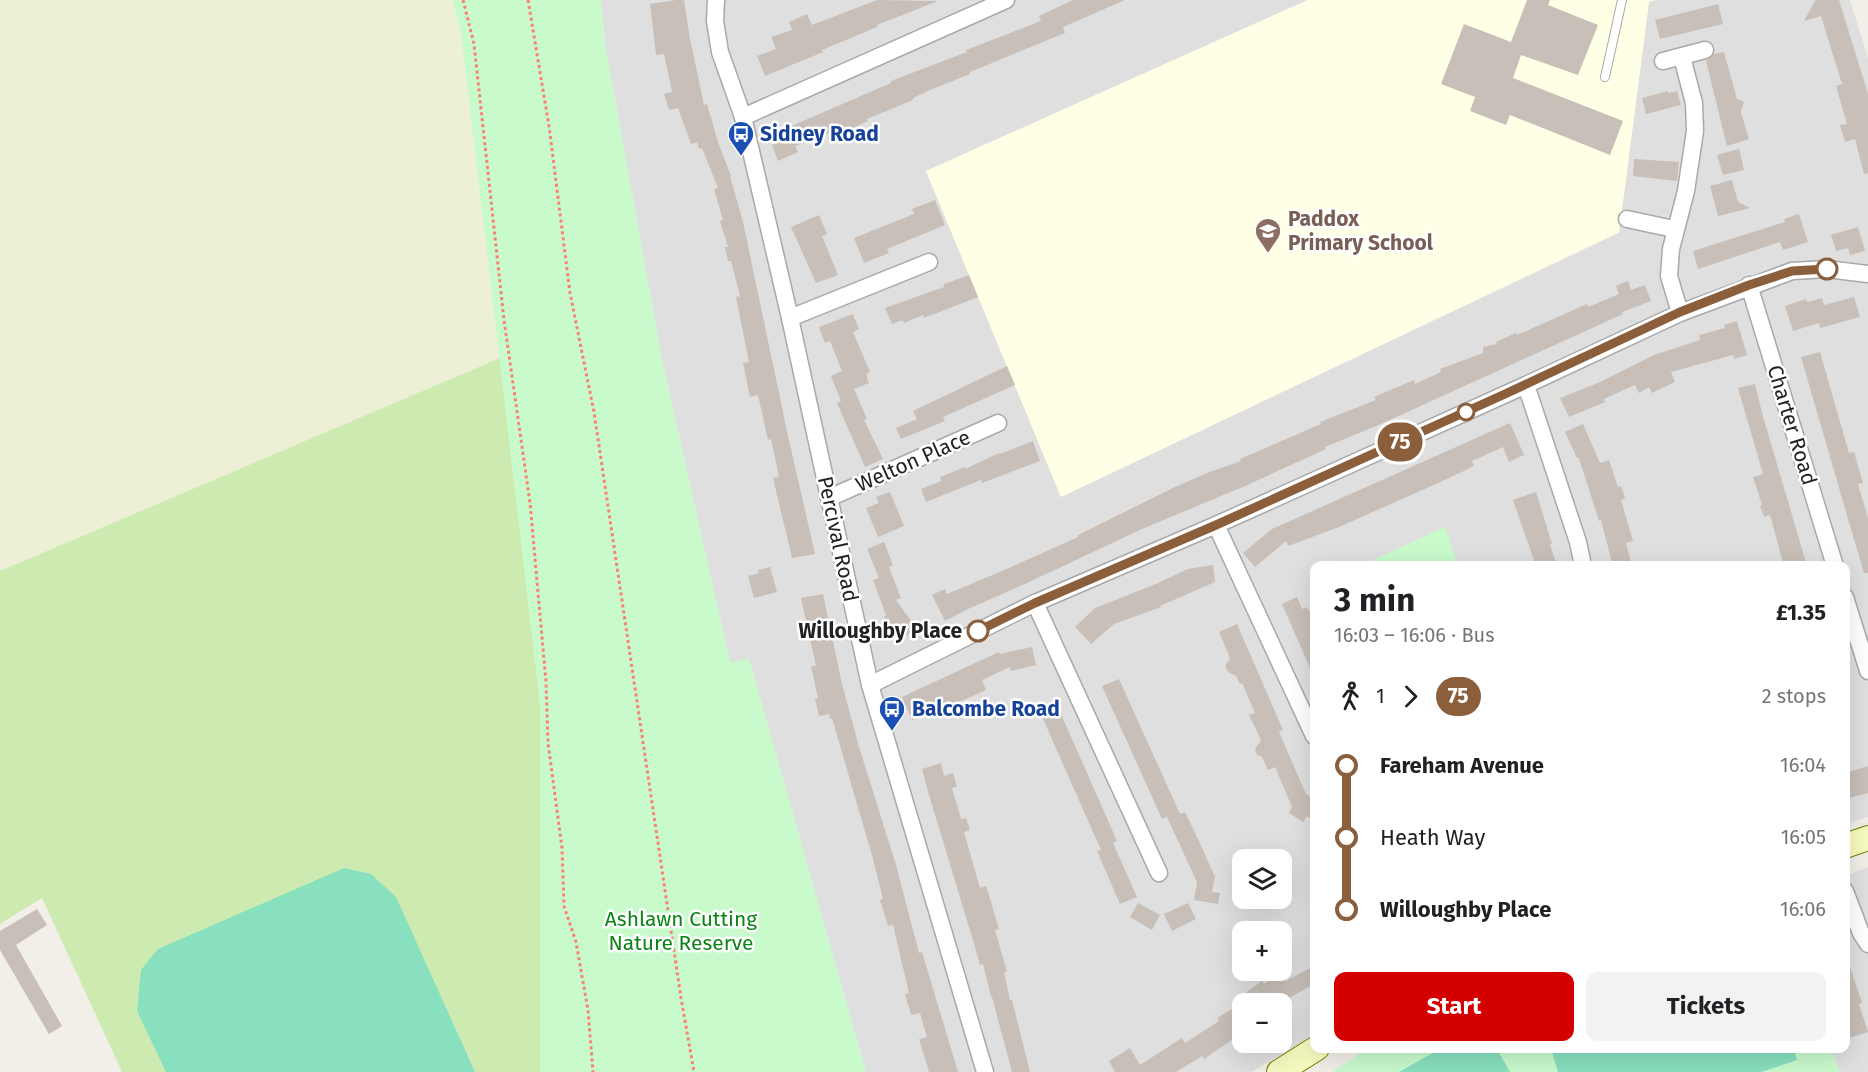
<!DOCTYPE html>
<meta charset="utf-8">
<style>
body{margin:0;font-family:"Fira Sans",sans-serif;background:#f2f2f2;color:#202124;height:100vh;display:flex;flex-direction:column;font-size:22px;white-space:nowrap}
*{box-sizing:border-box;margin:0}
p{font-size:20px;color:#757577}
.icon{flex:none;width:33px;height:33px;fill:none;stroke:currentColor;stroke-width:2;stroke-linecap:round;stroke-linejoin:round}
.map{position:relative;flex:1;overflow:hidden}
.panel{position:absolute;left:1310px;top:561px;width:540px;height:492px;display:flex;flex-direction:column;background:#fff;border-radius:12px;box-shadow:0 6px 24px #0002}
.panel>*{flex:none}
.badge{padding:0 12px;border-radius:20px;font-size:21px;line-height:39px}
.controls{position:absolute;left:1232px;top:849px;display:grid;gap:12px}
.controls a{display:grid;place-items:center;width:60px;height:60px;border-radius:12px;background:#fff;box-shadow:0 6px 24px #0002;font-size:30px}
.map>.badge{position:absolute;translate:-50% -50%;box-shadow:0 0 0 3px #fff}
.legs{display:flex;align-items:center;gap:9px;height:66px;padding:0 24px;font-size:20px}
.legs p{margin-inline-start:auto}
.head{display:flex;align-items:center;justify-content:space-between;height:102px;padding:0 24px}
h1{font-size:33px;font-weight:700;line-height:45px}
.action{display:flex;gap:12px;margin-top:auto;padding:12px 24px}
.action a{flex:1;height:69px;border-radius:12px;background:#d40000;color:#fff;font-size:24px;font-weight:700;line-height:69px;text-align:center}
.action a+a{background:#f2f2f2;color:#202124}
ul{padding:0 24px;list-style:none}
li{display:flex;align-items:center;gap:21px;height:72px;font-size:22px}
li i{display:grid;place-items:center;width:9px;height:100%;margin:0 8px;background:currentColor}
li i::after{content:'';width:15px;height:15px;margin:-8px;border:4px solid;border-radius:50%;background:#fff}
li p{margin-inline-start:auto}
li:first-child i{background:linear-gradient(#0000 50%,currentColor 0)}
li:last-child i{background:linear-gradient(currentColor 50%,#0000 0)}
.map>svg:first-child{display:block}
.residential{fill:#e0dfdf;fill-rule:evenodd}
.education{fill:#ffffe5}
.farmland{fill:#eef0d5}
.grass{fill:#cdebb0}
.park{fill:#c8facc}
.pitch{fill:#88e0be}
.building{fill:#c7bfb8}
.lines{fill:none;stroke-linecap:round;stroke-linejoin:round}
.lane-casing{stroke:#a9a9a9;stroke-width:10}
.street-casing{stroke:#a9a9a9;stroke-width:19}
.secondary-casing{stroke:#707d05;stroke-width:26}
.path{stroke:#fa8072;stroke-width:3;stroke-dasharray:3 3;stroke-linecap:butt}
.lane{stroke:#fff;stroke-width:8}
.street{stroke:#fff;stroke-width:16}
.secondary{stroke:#f7fabf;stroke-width:24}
.line-1-casing{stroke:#fff;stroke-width:14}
.line-1{stroke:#8b5e3c;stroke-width:9}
.stop-1-dot{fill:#fff;stroke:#8b5e3c;stroke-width:3}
.labels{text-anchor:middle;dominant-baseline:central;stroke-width:5;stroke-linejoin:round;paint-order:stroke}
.transit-label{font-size:21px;font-weight:bold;fill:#164399;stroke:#fff;text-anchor:start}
.education-label{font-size:21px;font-weight:bold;fill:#785e54;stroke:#fff;text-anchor:start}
.street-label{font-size:21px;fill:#222;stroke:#fff}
.stop-label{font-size:21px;font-weight:bold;fill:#222;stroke:#fff;text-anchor:end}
.park-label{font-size:21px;fill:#0c8416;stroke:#fff}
</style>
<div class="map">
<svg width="1868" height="1072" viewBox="0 0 1868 1072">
<rect width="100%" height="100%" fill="#f2efe9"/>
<g class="residential">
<path d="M 601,0 L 1308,0 L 926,171 L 1061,497 L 1619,233 L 1649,2 L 1655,0 L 1850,0 L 1868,58 L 1868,817 L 1845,824 L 1845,566 L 1314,566 L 1314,1034 L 1252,1072 L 866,1072 L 749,659 L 730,663 L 662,360 L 605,44 ZM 1242,860 L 1281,860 L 1281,898 L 1242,898 ZM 1242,932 L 1281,932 L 1281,970 L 1242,970 ZM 1242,1004 L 1281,1004 L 1281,1042 L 1242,1042 Z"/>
<path d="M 1868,867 L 1868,1072 L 1840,1072 L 1831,1049 L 1845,1048 L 1845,876 Z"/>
</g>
<path class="education" d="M 1308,0 L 1655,0 L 1649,2 L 1619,232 L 1061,497 L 926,171 Z"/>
<path class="farmland" d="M 0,0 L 452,0 L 461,33 L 500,358 L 0,571 Z"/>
<path class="grass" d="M 500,358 L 540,703 L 540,1072 L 122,1072 L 42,898 L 0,924 L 0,571 Z"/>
<g class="park">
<path d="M 452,0 L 601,0 L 605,44 L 662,360 L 730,662 L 749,659 L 866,1072 L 540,1072 L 540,703 L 461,33 Z"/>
<path d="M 1445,527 L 1458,565 L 1362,565 Z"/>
<path d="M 1368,1048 L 1831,1049 L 1840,1072 L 1332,1072 Z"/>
</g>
<g class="pitch">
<path d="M 344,868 L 371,874 L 396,897 L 475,1072 L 166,1072 L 137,1011 L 141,970 L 158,949 Z"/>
<path d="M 1440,1049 L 1497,1049 L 1510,1072 L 1399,1072 Z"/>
<path d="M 1794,1049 L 1797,1060 L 1761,1072 L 1558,1072 L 1551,1049 Z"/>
</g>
<g class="building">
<path d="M 676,0 L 684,0 L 690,39 L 704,105 L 707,104 L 718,142 L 731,176 L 730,176 L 743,222 L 788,436 L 815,554 L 792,558 L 773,478 L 779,477 L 771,439 L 768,440 L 758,395 L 750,397 L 743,363 L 749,362 L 736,297 L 740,296 L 731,261 L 728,261 L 725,247 L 728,247 L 720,221 L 723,220 L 714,189 L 718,188 L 702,148 L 699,149 L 697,142 L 691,144 L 678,108 L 669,110 L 664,94 L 672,92 L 664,54 L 656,55 L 650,4 Z"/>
<path d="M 877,0 L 938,1 L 877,25 L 877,27 L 822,50 L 823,52 L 765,76 L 757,56 L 776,49 L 771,37 L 792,30 L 789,22 L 807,14 L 812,25 Z"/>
<path d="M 1073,0 L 1125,0 L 1063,27 L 1065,33 L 970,72 L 970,74 L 930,90 L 913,98 L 913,100 L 867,119 L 868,121 L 855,127 L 840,134 L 838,130 L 795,146 L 798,152 L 778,161 L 772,145 L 777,143 L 773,134 L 891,83 L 891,81 L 967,52 L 966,50 L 1041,21 L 1039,16 Z"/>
<path d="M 1527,0 L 1550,0 L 1548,5 L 1598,25 L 1578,75 L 1521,55 L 1513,78 L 1623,121 L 1610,155 L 1510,115 L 1506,125 L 1470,111 L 1475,97 L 1441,84 L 1464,24 L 1511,42 Z"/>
<path d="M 1818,0 L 1839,0 L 1868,94 L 1868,173 L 1864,174 L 1855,139 L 1845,142 L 1840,125 L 1847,124 L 1836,86 L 1842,84 L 1821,16 L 1804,21 L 1815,1 Z"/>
<path d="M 1718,4 L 1723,24 L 1660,39 L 1655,20 Z"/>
<path d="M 1724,52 L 1737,99 L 1744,102 L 1741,112 L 1749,139 L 1727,146 L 1706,61 L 1714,54 Z"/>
<path d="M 1668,91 L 1668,93 L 1677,91 L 1681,105 L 1646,114 L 1642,98 Z"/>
<path d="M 1739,149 L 1744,170 L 1723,175 L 1717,155 Z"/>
<path d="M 1634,159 L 1679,162 L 1677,181 L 1633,176 Z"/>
<path d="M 1732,180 L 1738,202 L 1750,208 L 1718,216 L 1710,186 Z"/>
<path d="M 935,200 L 945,225 L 887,249 L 889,253 L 864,263 L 854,238 L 914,214 L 912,209 Z"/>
<path d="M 1799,214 L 1808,242 L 1783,250 L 1780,242 L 1698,269 L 1693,251 L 1785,222 L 1784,219 Z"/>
<path d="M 819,215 L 827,234 L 822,236 L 838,275 L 816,283 L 791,227 Z"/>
<path d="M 1858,227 L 1865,251 L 1850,255 L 1848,248 L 1836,251 L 1831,235 Z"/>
<path d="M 969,275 L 978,297 L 924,318 L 923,315 L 904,323 L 903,320 L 892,324 L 885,308 L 944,287 L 944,284 Z"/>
<path d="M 1628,281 L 1631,290 L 1645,285 L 1651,301 L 1622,312 L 1623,314 L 1381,424 L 1325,447 L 1326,449 L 1245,486 L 1142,529 L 1027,583 L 968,609 L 945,621 L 932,595 L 945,589 L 947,594 L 1002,571 L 1078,537 L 1078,535 L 1173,488 L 1207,473 L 1241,461 L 1240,459 L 1321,424 L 1320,422 L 1376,400 L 1374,397 L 1414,380 L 1415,384 L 1441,372 L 1440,369 L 1483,353 L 1483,347 L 1497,344 L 1496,342 L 1516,333 L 1517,335 L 1587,304 L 1588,307 L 1619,294 L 1616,286 Z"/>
<path d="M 1854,297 L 1860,317 L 1820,328 L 1819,323 L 1793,331 L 1785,306 L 1806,299 L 1807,302 L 1822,298 L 1824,305 Z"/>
<path d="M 853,314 L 859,329 L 853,332 L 870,372 L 866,374 L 869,383 L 854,389 L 867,419 L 864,420 L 883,459 L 865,467 L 837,403 L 841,401 L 831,376 L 842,371 L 830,341 L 825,343 L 819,327 Z"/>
<path d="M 1737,321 L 1747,355 L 1734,359 L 1733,355 L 1671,372 L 1675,382 L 1652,393 L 1649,387 L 1639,393 L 1635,385 L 1604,399 L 1605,402 L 1569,417 L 1560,398 L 1600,382 L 1654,355 L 1700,340 L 1699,335 L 1725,328 L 1724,325 Z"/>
<path d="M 1820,352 L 1849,453 L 1854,452 L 1863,483 L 1858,484 L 1868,518 L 1868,573 L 1864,573 L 1851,529 L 1801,357 Z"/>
<path d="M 1007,366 L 1015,385 L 943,417 L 945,421 L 901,439 L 896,428 L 917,419 L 913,411 Z"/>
<path d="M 1755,384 L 1762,413 L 1807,566 L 1784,566 L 1770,515 L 1764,517 L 1760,506 L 1762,505 L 1753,477 L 1763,474 L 1738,388 Z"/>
<path d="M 1510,423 L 1524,455 L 1509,462 L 1503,447 L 1472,461 L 1474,466 L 1447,479 L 1339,527 L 1288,546 L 1286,541 L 1255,567 L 1243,553 L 1272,529 Z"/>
<path d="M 1583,424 L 1600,463 L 1609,460 L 1618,487 L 1621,486 L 1625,498 L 1621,500 L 1633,541 L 1626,543 L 1632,566 L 1613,566 L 1601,520 L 1599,521 L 1579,458 L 1577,458 L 1565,432 Z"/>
<path d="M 1033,441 L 1040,461 L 982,483 L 981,480 L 926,502 L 921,489 L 941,481 L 940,477 L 965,467 L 965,469 L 999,453 L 1000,454 Z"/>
<path d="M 890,492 L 904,526 L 878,537 L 866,508 L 879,503 L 876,497 Z"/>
<path d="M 1536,492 L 1552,544 L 1550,545 L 1557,566 L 1536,566 L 1513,500 Z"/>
<path d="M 884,542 L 893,565 L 889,567 L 901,598 L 896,600 L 917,629 L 900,640 L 884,617 L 886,615 L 873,580 L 879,578 L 867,549 Z"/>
<path d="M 1213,565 L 1215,582 L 1160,606 L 1161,607 L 1114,624 L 1091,644 L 1075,627 L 1095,608 L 1156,584 L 1188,569 Z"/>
<path d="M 770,567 L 777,592 L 754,598 L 748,576 L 759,573 L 758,570 Z"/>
<path d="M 823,594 L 842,684 L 859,747 L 896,865 L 919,953 L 922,952 L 958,1072 L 929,1072 L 919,1039 L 927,1037 L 920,1013 L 911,1015 L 905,994 L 909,993 L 893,925 L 888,926 L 880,900 L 883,899 L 873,859 L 832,718 L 830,719 L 829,714 L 819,716 L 815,699 L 818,698 L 811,666 L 816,666 L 801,598 Z"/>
<path d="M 1297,597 L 1302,609 L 1307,607 L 1314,620 L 1314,677 L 1282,604 Z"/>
<path d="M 1237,624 L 1283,730 L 1279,732 L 1292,762 L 1306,794 L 1314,799 L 1314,821 L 1307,816 L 1303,822 L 1289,813 L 1292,807 L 1275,767 L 1268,770 L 1262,757 L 1257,755 L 1255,749 L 1261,740 L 1249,715 L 1255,713 L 1242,683 L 1240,684 L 1236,676 L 1228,672 L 1225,666 L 1230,658 L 1219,632 Z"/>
<path d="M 1032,647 L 1036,665 L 1011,671 L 1010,667 L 982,680 L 986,690 L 935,713 L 934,710 L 912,720 L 902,697 L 999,652 L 1000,654 Z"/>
<path d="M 1119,679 L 1180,814 L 1185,812 L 1198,839 L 1215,877 L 1212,892 L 1220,893 L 1218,904 L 1194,900 L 1197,882 L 1167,817 L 1162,819 L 1102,686 Z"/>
<path d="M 1057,705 L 1117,841 L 1113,843 L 1137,897 L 1120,904 L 1097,851 L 1101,850 L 1040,712 Z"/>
<path d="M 941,763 L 944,776 L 953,773 L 957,787 L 952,788 L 961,819 L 966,818 L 970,830 L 964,832 L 980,888 L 986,886 L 991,902 L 999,929 L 995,930 L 1007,972 L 1004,972 L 1010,1000 L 1012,1000 L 1030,1072 L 1012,1072 L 992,997 L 991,997 L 983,964 L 980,965 L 975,947 L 929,795 L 922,769 Z"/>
<path d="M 1868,766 L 1868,793 L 1845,799 L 1845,773 Z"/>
<path d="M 1138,903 L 1160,915 L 1152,930 L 1130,917 Z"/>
<path d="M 1188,903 L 1196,919 L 1172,931 L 1164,914 Z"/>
<path d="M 37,909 L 47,925 L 16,945 L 62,1026 L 49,1034 L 0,950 L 0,931 Z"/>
<path d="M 1847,958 L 1862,1003 L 1859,1004 L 1868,1032 L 1849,1038 L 1845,1026 L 1845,959 Z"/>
<path d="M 1314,966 L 1314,984 L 1284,1001 L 1282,997 L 1273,1004 L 1251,1004 L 1244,994 L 1262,981 L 1264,984 L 1282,974 L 1286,981 Z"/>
<path d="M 1242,1003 L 1242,1033 L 1204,1059 L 1202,1056 L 1176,1072 L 1115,1072 L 1109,1061 L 1130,1048 L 1140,1065 L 1182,1038 L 1185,1043 L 1219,1021 L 1217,1018 Z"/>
</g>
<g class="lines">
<g class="lane-casing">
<path id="lane" d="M 1605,77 L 1622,0"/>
</g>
<g class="street-casing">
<g id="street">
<path d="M 716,0 L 715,21 L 720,52 L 743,117 L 790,318 L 870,685 L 985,1072"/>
<path d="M 1663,61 L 1705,50"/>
<path d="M 743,117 L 1006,0"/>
<path d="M 1627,219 L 1674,229"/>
<path d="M 1749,285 L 1835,566"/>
<path d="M 1680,313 L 1669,276 L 1671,249 L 1686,191 L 1695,131 L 1694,103 L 1682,57"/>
<path d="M 790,318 L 929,262"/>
<path d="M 1526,385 L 1578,542 L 1583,566"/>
<path d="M 829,498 L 998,423"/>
<path d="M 1216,525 L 1314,736"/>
<path d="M 1845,597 L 1868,671"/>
<path d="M 1035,603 L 1159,873"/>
<path d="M 870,685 L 1035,603 L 1216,525 L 1526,385 L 1680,313 L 1792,271 L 1827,269 L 1868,274"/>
<path d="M 1845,891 L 1861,933 L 1868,944"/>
</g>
</g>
<g class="secondary-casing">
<g id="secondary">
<path d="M 1845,846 L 1868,838"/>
<path d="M 1279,1072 L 1317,1048"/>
</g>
</g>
<g class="path">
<path d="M 463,0 L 474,44 L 504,320 L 530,503 L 546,682 L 548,743 L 562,848 L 564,906 L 576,942 L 588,1010 L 593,1072"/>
<path d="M 528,0 L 549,126 L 570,293 L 594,412 L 681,998 L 694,1072"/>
</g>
<use href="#lane" class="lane"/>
<use href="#street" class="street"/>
<use href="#secondary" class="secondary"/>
</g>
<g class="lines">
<g class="line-1-casing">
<path id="line-1" d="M 978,631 L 1035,603 L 1216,525 L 1505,394 L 1680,312 L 1749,285 L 1792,271 L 1827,269"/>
</g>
<use href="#line-1" class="line-1"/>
</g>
<defs>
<g id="bus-pin" transform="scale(1.35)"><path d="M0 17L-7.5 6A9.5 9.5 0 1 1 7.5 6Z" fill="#1a4fb4" stroke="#fff"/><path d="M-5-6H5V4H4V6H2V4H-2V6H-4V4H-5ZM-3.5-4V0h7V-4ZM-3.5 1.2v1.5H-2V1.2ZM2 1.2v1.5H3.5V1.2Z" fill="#fff"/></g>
<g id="school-pin" transform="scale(1.35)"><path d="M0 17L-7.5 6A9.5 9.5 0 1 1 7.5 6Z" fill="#8d6e63" stroke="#fff"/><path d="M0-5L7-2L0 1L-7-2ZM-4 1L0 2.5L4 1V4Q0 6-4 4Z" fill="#fff"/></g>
</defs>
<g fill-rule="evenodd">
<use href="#bus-pin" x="741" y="134"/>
<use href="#school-pin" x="1268" y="231"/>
<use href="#bus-pin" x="892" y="709"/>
</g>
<g class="stop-1-dot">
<circle cx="1827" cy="269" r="10"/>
<circle cx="1466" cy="412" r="8"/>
<circle cx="978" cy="631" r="10"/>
</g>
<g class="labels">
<g class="transit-label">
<text x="760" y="134">Sidney Road</text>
<text x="912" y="709">Balcombe Road</text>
</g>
<g class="education-label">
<text x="1288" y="219">Paddox<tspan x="1288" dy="24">Primary School</tspan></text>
</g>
<g class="street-label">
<text transform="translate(1792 425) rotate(73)">Charter Road</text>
<text transform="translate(913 461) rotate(-24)">Welton Place</text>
<text transform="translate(838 539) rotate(78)">Percival Road</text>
</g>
<g class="stop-label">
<text x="962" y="631">Willoughby Place</text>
</g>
<g class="park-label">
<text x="681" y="919">Ashlawn Cutting<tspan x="681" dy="24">Nature Reserve</tspan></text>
</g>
</g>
</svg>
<div class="controls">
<a><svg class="icon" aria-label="layers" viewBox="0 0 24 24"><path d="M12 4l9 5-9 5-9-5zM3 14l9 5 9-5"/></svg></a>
<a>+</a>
<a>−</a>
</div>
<b class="badge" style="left:1400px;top:442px;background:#8b5e3c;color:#fff">75</b>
<section class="panel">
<div class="head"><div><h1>3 min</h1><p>16:03 – 16:06 · Bus</p></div><b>£1.35</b></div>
<div class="legs"><svg class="icon" aria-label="walk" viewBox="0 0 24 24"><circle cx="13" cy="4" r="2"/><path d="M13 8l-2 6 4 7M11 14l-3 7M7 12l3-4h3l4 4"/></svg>1<svg class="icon" aria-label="forward" viewBox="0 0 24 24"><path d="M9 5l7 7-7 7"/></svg><b class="badge" style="background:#8b5e3c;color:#fff">75</b><p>2 stops</p></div>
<ul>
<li><i style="color:#8b5e3c"></i><b>Fareham Avenue</b><p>16:04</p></li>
<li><i style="color:#8b5e3c"></i><span>Heath Way</span><p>16:05</p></li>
<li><i style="color:#8b5e3c"></i><b>Willoughby Place</b><p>16:06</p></li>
</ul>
<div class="action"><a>Start</a><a>Tickets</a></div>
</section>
</div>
